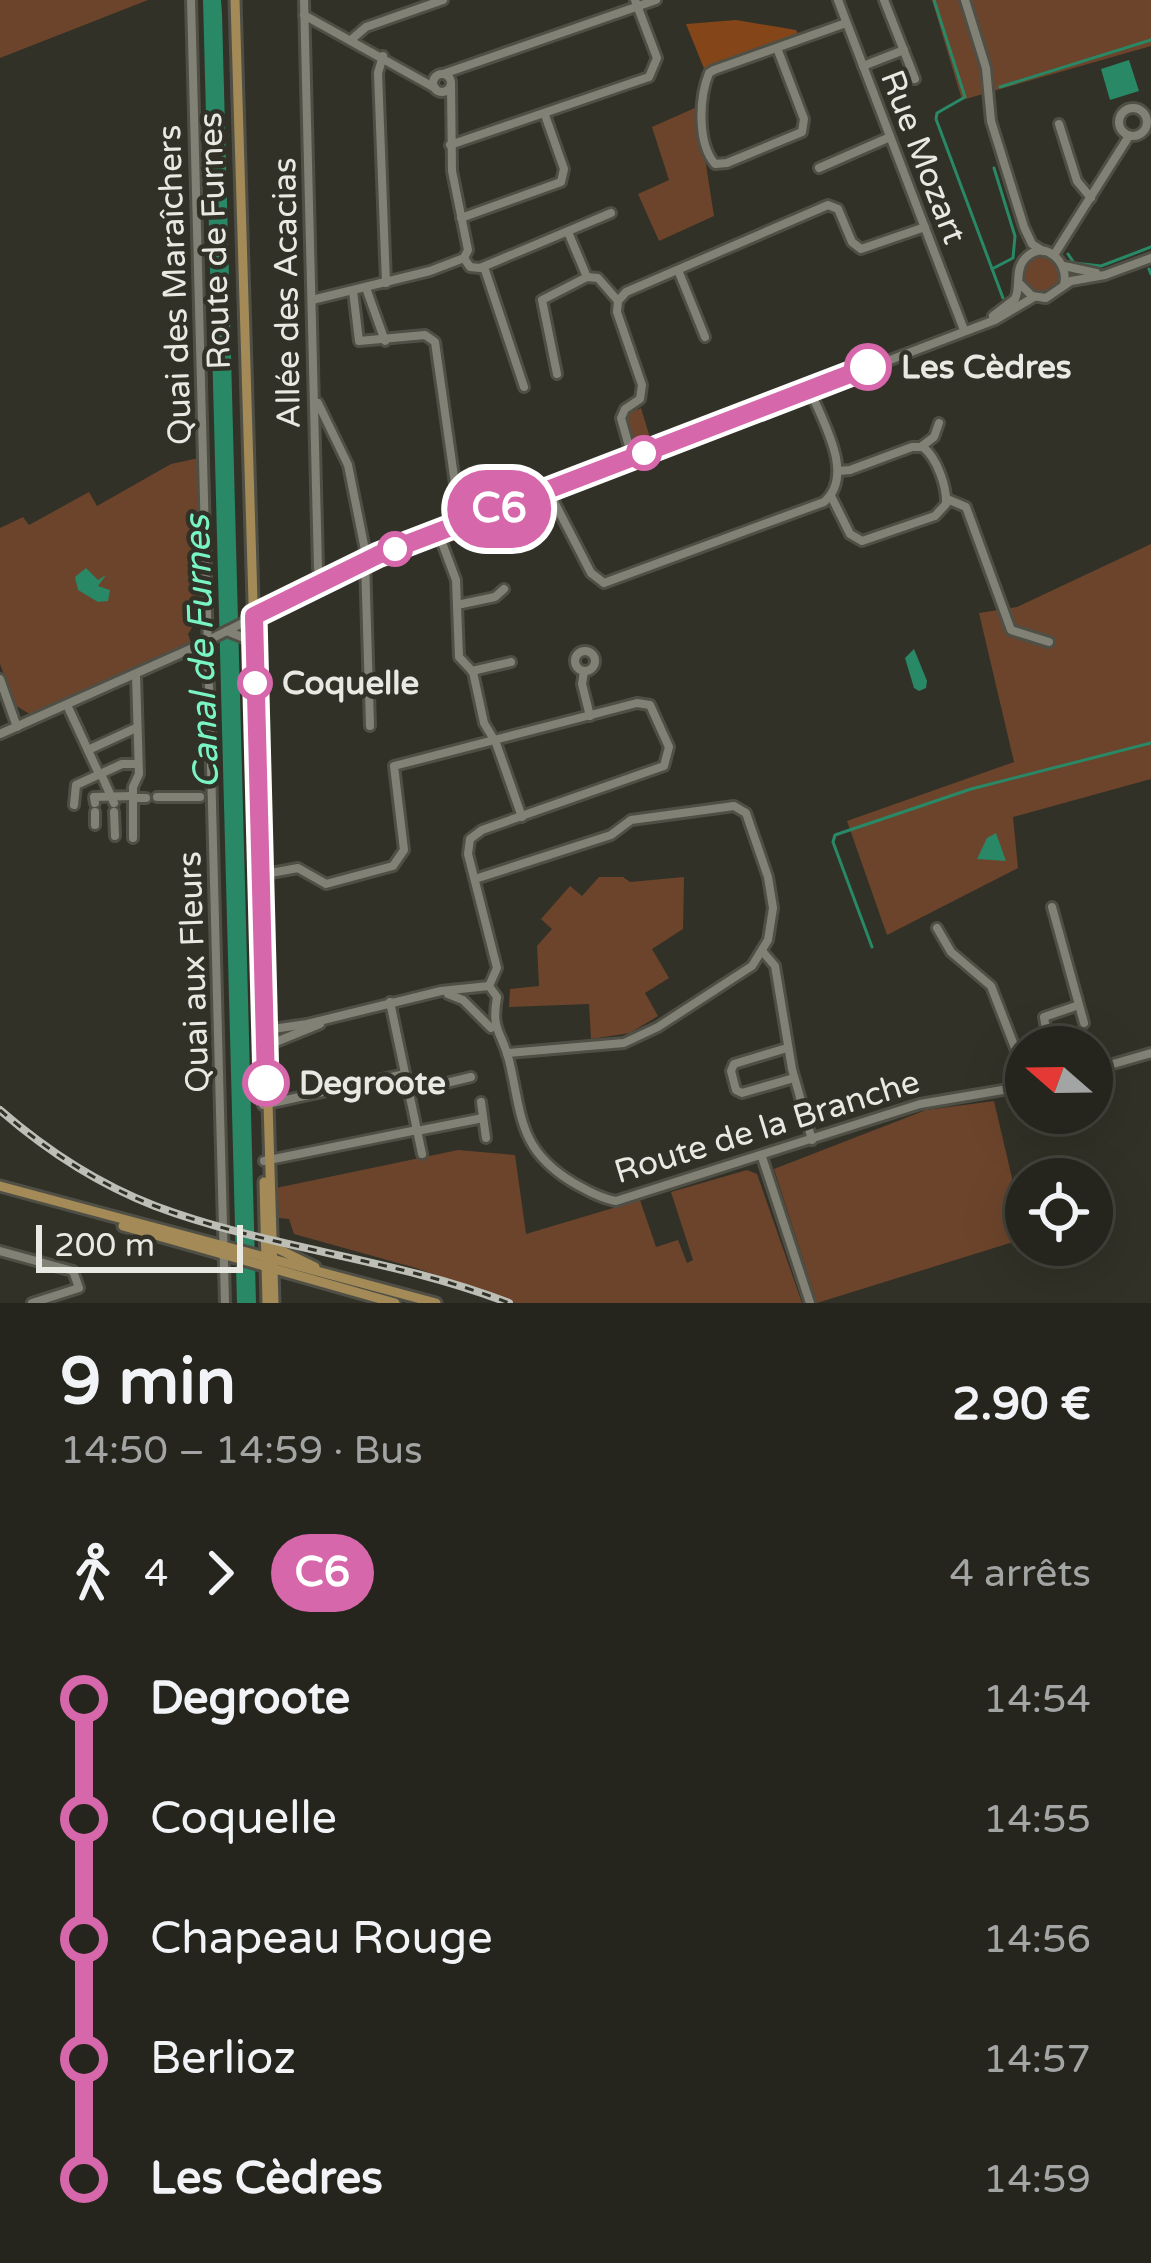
<!DOCTYPE html>
<html lang="fr">
<meta charset="utf-8">
<style>
body{margin:0;font-family:"Varela Round",sans-serif;background:#2d2d26;color:#f1f3f6;height:100vh;display:flex;flex-direction:column;font-size:45px;white-space:nowrap}
*{box-sizing:border-box;margin:0}
p{font-size:39px;color:#a3a5a4}
.icon{flex:none;width:66px;height:66px;fill:none;stroke:currentColor;stroke-width:2;stroke-linecap:round;stroke-linejoin:round}
.map{position:relative;height:1303px;overflow:hidden}
.drawer{display:flex;flex-direction:column;background:#25251d;flex:1}
.drawer>*{flex:none}
.badge{padding:0 24px;border-radius:39px;font-size:42px;line-height:78px}
.needle{width:78px;rotate:290deg}
.controls{position:absolute;left:1005px;top:1026px;display:grid;gap:24px}
.controls a{display:grid;place-items:center;width:108px;height:108px;border-radius:50%;background:#25251d;box-shadow:0 12px 48px #0002,0 0 0 3px #42423b;font-size:60px}
.scale{position:absolute;left:36px;bottom:30px;width:207px;box-sizing:border-box;padding-left:12px;border:6px solid #e8e9e2;border-top:0;font-size:33px;line-height:42px;white-space:nowrap;color:#e8e9e2;-webkit-text-stroke:9px #313127;paint-order:stroke}
.map>.badge{position:absolute;translate:-50% -50%;box-shadow:0 0 0 6px #fff}
.legs{display:flex;align-items:center;gap:18px;height:132px;padding:0 60px;font-size:39px}
.legs p{margin-inline-start:auto}
.overview{display:flex;align-items:center;justify-content:space-between;height:204px;padding:0 60px}
h1{font-size:66px;font-weight:700;line-height:90px}
ul{padding:0 60px;list-style:none}
li{display:flex;align-items:center;gap:42px;height:120px;font-size:45px}
li i{display:grid;place-items:center;width:18px;height:100%;margin:0 15px;background:currentColor}
li i::after{content:'';width:30px;height:30px;margin:-15px;border:9px solid;border-radius:50%;background:#25251d}
li p{margin-inline-start:auto}
li:first-child i{background:linear-gradient(#0000 50%,currentColor 0)}
li:last-child i{background:linear-gradient(currentColor 50%,#0000 0)}
.map>svg:first-child{display:block}
.green{fill:#6c442b}
.forest{fill:#844518}
.water{fill:#298866}
.lines{fill:none;stroke-linecap:round;stroke-linejoin:round}
.stream{stroke:#298866;stroke-width:3}
.minor-casing{stroke:#4f4f46;stroke-width:14}
.major-casing{stroke:#4f4f46;stroke-width:15}
.minor{stroke:#818275;stroke-width:8}
.major{stroke:#a38a56;stroke-width:9}
.rail-casing{stroke:#bdbeb6;stroke-width:8}
.rail{stroke:#313127;stroke-width:3;stroke-dasharray:9;stroke-linecap:butt}
.line-1-casing{stroke:#fff;stroke-width:27}
.line-1{stroke:#d767ab;stroke-width:18}
.stop-1-dot{fill:#fff;stroke:#d767ab;stroke-width:6}
.labels{text-anchor:middle;dominant-baseline:central;stroke-width:9;stroke-linejoin:round;paint-order:stroke}
.street-label{font-size:33px;fill:#e8e9e2;stroke:#313127}
.stop-label{font-size:33px;font-weight:bold;fill:#e8e9e2;stroke:#313127;text-anchor:start}
.water-label{font-size:36px;font-style:italic;fill:#79f5c3;stroke:#313127}
</style>
<div class="map">
<svg width="1151" height="1303" viewBox="0 0 1151 1303">
<rect width="100%" height="100%" fill="#313127"/>
<g class="green">
<path d="M 0,0 L 148,0 L 0,58 Z"/>
<path d="M 932,0 L 1151,0 L 1151,46 L 962,100 Z"/>
<path d="M 697,107 L 714,216 L 659,241 L 638,194 L 669,180 L 652,127 Z"/>
<circle cx="1042" cy="275" r="19"/>
<path d="M 641,408 L 651,441 L 639,446 L 634,443 L 627,421 L 629,413 Z"/>
<path d="M 199,458 L 203,622 L 195,623 L 188,634 L 191,643 L 31,715 L 15,705 L 0,664 L 0,528 L 23,517 L 29,525 L 89,492 L 97,506 L 171,464 Z"/>
<path d="M 1151,544 L 1151,779 L 1013,817 L 1018,868 L 887,935 L 847,821 L 1014,762 L 979,613 L 1017,607 Z"/>
<path d="M 599,877 L 623,877 L 630,882 L 684,877 L 683,929 L 652,949 L 669,978 L 645,993 L 658,1016 L 630,1033 L 591,1039 L 589,1004 L 509,1007 L 510,989 L 539,986 L 537,946 L 552,929 L 541,919 L 570,886 L 582,896 Z"/>
<path d="M 994,1101 L 1026,1238 L 817,1303 L 774,1169 L 926,1110 Z"/>
<path d="M 458,1150 L 515,1155 L 526,1234 L 640,1200 L 656,1247 L 678,1240 L 687,1263 L 693,1260 L 671,1192 L 747,1170 L 757,1174 L 802,1303 L 515,1303 L 416,1268 L 294,1234 L 289,1219 L 279,1218 L 276,1188 Z"/>
</g>
<path class="forest" d="M 736,20 L 796,30 L 800,38 L 705,71 L 686,24 Z"/>
<g class="water">
<path d="M 203,0 L 221,0 L 222,14 L 256,1303 L 237,1303 Z"/>
<path d="M 1129,60 L 1139,91 L 1110,100 L 1101,69 Z"/>
<path d="M 86,568 L 98,580 L 106,575 L 98,586 L 110,590 L 108,601 L 98,602 L 78,590 L 75,577 Z"/>
<path d="M 914,649 L 927,681 L 926,688 L 919,691 L 914,688 L 905,658 Z"/>
<path d="M 996,833 L 1006,861 L 977,859 L 987,838 Z"/>
</g>
<g class="lines">
<g class="stream">
<path d="M 934,0 L 965,97 L 937,113 L 936,119 L 1003,298"/>
<path d="M 1000,87 L 1151,40"/>
<path d="M 1068,254 L 1074,263 L 1101,266 L 1151,247"/>
<path d="M 992,269 L 1013,258 L 1015,236 L 994,168"/>
<path d="M 1149,269 L 1151,274"/>
<path d="M 872,947 L 833,842 L 835,835 L 971,789 L 1151,743"/>
</g>
<g class="minor-casing">
<g id="minor">
<path d="M 191,0 L 225,1303"/>
<path d="M 304,0 L 318,568 L 322,583"/>
<path d="M 838,0 L 964,330"/>
<path d="M 884,0 L 915,79"/>
<path d="M 965,0 L 986,68 L 991,121 L 1024,227 L 1032,244 L 1043,251"/>
<path d="M 304,15 L 435,88"/>
<path d="M 352,39 L 366,27 L 443,0"/>
<path d="M 777,48 L 804,119 L 802,132 L 727,163 L 715,164 C 697,143 699,98 709,73 L 714,70 L 846,23"/>
<path d="M 383,56 L 378,73 L 386,283"/>
<path d="M 863,66 L 904,50"/>
<path d="M 443,74 L 656,0"/>
<circle cx="442" cy="83" r="9"/>
<path d="M 451,85 L 452,171 L 468,250 L 464,258"/>
<circle cx="1133" cy="122" r="14"/>
<path d="M 1059,124 L 1077,181 L 1091,198"/>
<path d="M 450,145 L 649,77 L 657,58 L 635,0"/>
<path d="M 819,168 L 890,137"/>
<path d="M 461,218 L 561,182 L 564,169 L 545,115"/>
<path d="M 568,232 L 587,277"/>
<path d="M 1054,255 L 1129,136"/>
<path d="M 464,258 L 470,267 L 480,268 L 611,213"/>
<path d="M 1064,266 L 1096,273"/>
<path d="M 484,267 L 524,387"/>
<path d="M 678,270 L 705,337"/>
<path d="M 1021,285 L 1032,296 L 1046,298 L 1071,281 L 1105,275 L 1151,258"/>
<path d="M 366,288 L 385,341"/>
<path d="M 353,291 L 359,341 L 425,335 L 435,342 L 458,505 L 465,522"/>
<path d="M 312,300 L 430,271 L 464,258"/>
<path d="M 618,301 L 626,292 L 828,205 L 838,209 L 852,242 L 861,249 L 925,227"/>
<path d="M 993,316 L 1015,299 C 1021,286 1015,272 1023,261 C 1042,236 1070,261 1064,285"/>
<path d="M 557,374 L 542,300 L 587,277 L 598,278 L 618,301 L 617,312 L 642,385 L 640,399 L 625,409 L 621,418 L 632,457"/>
<path d="M 318,403 L 348,465 L 367,560"/>
<path d="M 922,446 L 934,437 L 939,423"/>
<path d="M 548,490 L 591,573 L 604,583 L 824,502 C 856,475 822,421 810,390"/>
<path d="M 831,496 L 850,534 L 862,541 L 935,516 L 946,504 C 947,487 937,458 923,447 L 912,447 L 850,470 L 838,471"/>
<path d="M 947,499 L 966,507 L 1011,630 L 1049,642"/>
<path d="M 438,532 L 456,580 L 459,657 L 473,672 L 484,723 L 496,743 L 522,817"/>
<path d="M 365,561 L 370,726"/>
<path d="M 457,605 L 495,597 L 504,589"/>
<path d="M 227,631 L 249,640"/>
<circle cx="585" cy="661" r="10"/>
<path d="M 472,671 L 511,662"/>
<path d="M 584,671 L 582,684 L 590,716"/>
<path d="M 0,679 L 17,727"/>
<path d="M 67,705 L 99,774"/>
<path d="M 0,734 L 195,647 L 378,555 L 995,320 L 1034,297"/>
<path d="M 88,750 L 136,728"/>
<path d="M 101,774 L 114,803"/>
<path d="M 157,797 L 200,797"/>
<path d="M 133,798 L 146,798"/>
<path d="M 95,803 L 94,797 L 133,796"/>
<path d="M 74,805 L 76,785 L 122,764 L 138,764"/>
<path d="M 95,812 L 95,825"/>
<path d="M 114,812 L 115,836"/>
<path d="M 133,838 L 133,787 L 139,774 L 136,675"/>
<path d="M 254,876 L 298,868 L 326,884 L 393,866 L 404,850 L 394,766 L 637,703 L 650,705 L 669,747 L 664,766 L 482,830 L 470,839 L 468,854 L 497,968 L 489,986"/>
<path d="M 475,879 L 611,835 L 631,820 L 734,806 L 746,813 L 768,877 L 773,908 L 768,940 L 752,966 L 658,1027 L 624,1043 L 507,1053"/>
<path d="M 1052,907 L 1084,1023"/>
<path d="M 937,928 L 951,952 L 991,986 L 1026,1076"/>
<path d="M 763,952 L 775,966 L 792,1069 L 812,1140"/>
<path d="M 448,994 L 463,1000 L 491,1028"/>
<path d="M 390,1002 L 422,1154"/>
<path d="M 259,1031 L 307,1024 L 441,991 L 489,986 L 497,997 C 491,1031 501,1030 509,1060 C 522,1115 518,1149 572,1182 C 586,1190 600,1198 616,1201 L 920,1104 L 1026,1086"/>
<path d="M 1049,1047 L 1044,1017 L 1079,1005"/>
<path d="M 261,1048 L 320,1024"/>
<path d="M 787,1048 L 734,1064 L 731,1071 L 736,1090 L 742,1093 L 794,1078"/>
<path d="M 1092,1070 L 1151,1053"/>
<path d="M 409,1092 L 471,1077"/>
<path d="M 481,1102 L 486,1138"/>
<path d="M 263,1105 L 405,1074"/>
<path d="M 417,1131 L 483,1118"/>
<path d="M 762,1157 L 810,1303"/>
<path d="M 264,1161 L 417,1130"/>
<path d="M 0,1251 L 73,1271 L 79,1288 L 32,1303"/>
</g>
</g>
<g class="major-casing">
<g id="major">
<path d="M 235,0 L 274,1303"/>
<path d="M 264,1182 L 267,1303"/>
<path d="M 0,1186 L 436,1303"/>
<path d="M 123,1226 L 395,1303"/>
<path d="M 272,1246 L 315,1267"/>
</g>
</g>
<use href="#minor" class="minor"/>
<use href="#major" class="major"/>
<g class="rail-casing">
<path id="rail" d="M 0,1110 C 46,1150 98,1184 155,1206 C 269,1249 394,1258 509,1303"/>
</g>
<use href="#rail" class="rail"/>
</g>
<g class="lines">
<g class="line-1-casing">
<path id="line-1" d="M 266,1083 L 254,616 L 378,555 L 868,367"/>
</g>
<use href="#line-1" class="line-1"/>
</g>
<g class="stop-1-dot">
<circle cx="868" cy="367" r="21"/>
<circle cx="644" cy="453" r="15"/>
<circle cx="395" cy="549" r="15"/>
<circle cx="255" cy="683" r="15"/>
<circle cx="266" cy="1083" r="21"/>
</g>
<g class="labels">
<g class="street-label">
<text transform="translate(923 157) rotate(69)">Rue Mozart</text>
<text transform="translate(215 241) rotate(-92)">Route de Furnes</text>
<text transform="translate(175 285) rotate(-92)">Quai des Maraîchers</text>
<text transform="translate(287 293) rotate(-91)">Allée des Acacias</text>
<text transform="translate(194 972) rotate(-92)">Quai aux Fleurs</text>
<text transform="translate(767 1127) rotate(-17)">Route de la Branche</text>
</g>
<g class="stop-label">
<text x="901" y="367">Les Cèdres</text>
<text x="282" y="683">Coquelle</text>
<text x="299" y="1083">Degroote</text>
</g>
<g class="water-label">
<text transform="translate(202 652) rotate(-92)">Canal de Furnes</text>
</g>
</g>
</svg>
<div class="controls">
<a><svg class="needle" viewBox="-14 -14 28 28"><path d="M0-13l5 13h-10z" fill="#e53935"/><path d="M0 13l5-13h-10z" fill="#a3a5a4"/></svg></a>
<a><svg class="icon" aria-label="locate" viewBox="0 0 24 24"><circle cx="12" cy="12" r="6"/><path d="M12 2v4M12 18v4M2 12h4M18 12h4"/></svg></a>
</div>
<div class="scale">200 m</div>
<b class="badge" style="left:499px;top:509px;background:#d767ab;color:#fff">C6</b>
</div>
<section class="drawer">
<div class="overview"><div><h1>9 min</h1><p>14:50 – 14:59 · Bus</p></div><b>2.90 €</b></div>
<div class="legs"><svg class="icon" aria-label="walk" viewBox="0 0 24 24"><circle cx="13" cy="4" r="2"/><path d="M13 8l-2 6 4 7M11 14l-3 7M7 12l3-4h3l4 4"/></svg>4<svg class="icon" aria-label="forward" viewBox="0 0 24 24"><path d="M9 5l7 7-7 7"/></svg><b class="badge" style="background:#d767ab;color:#fff">C6</b><p>4 arrêts</p></div>
<ul>
<li><i style="color:#d767ab"></i><b>Degroote</b><p>14:54</p></li>
<li><i style="color:#d767ab"></i><span>Coquelle</span><p>14:55</p></li>
<li><i style="color:#d767ab"></i><span>Chapeau Rouge</span><p>14:56</p></li>
<li><i style="color:#d767ab"></i><span>Berlioz</span><p>14:57</p></li>
<li><i style="color:#d767ab"></i><b>Les Cèdres</b><p>14:59</p></li>
</ul>
</section>
